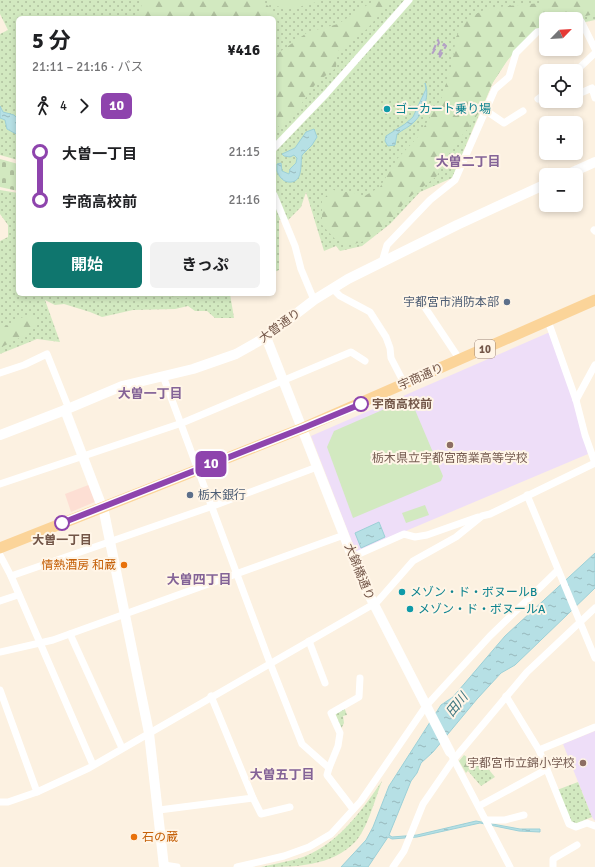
<!DOCTYPE html>
<html lang="ja">
<meta charset="utf-8">
<style>
body{margin:0;font-family:Signika,"Noto Sans JP",sans-serif;background:#f2f2f2;color:#202124;height:100vh;display:flex;flex-direction:column;font-size:15px;white-space:nowrap}
*{box-sizing:border-box;margin:0}
p{font-size:13px;color:#757577}
.icon{flex:none;width:22px;height:22px;fill:none;stroke:currentColor;stroke-width:2;stroke-linecap:round;stroke-linejoin:round}
.map{position:relative;flex:1;overflow:hidden}
.panel{position:absolute;left:16px;top:16px;width:260px;height:280px;display:flex;flex-direction:column;background:#fff;border-radius:6px;box-shadow:0 2px 6px #0003}
.panel>*{flex:none}
.badge{padding:0 8px;border-radius:6px;font-size:14px;line-height:26px}
.needle{width:26px;rotate:65deg}
.fabs{position:absolute;left:539px;top:12px;display:grid;gap:8px}
.fabs a{display:grid;place-items:center;width:44px;height:44px;border-radius:6px;background:#fff;box-shadow:0 2px 6px #0003;font-size:20px}
.map>.badge{position:absolute;translate:-50% -50%;box-shadow:0 0 0 2px #fff}
.legs{display:flex;align-items:center;gap:6px;height:44px;padding:0 16px;font-size:13px}
.legs p{margin-inline-start:auto}
.overview{display:flex;align-items:center;justify-content:space-between;height:68px;padding:0 16px}
h1{font-size:22px;font-weight:700;line-height:30px}
.button{display:flex;gap:8px;margin-top:auto;padding:8px 16px}
.button a{flex:1;height:46px;border-radius:6px;background:#0f766e;color:#fff;font-size:16px;font-weight:700;line-height:46px;text-align:center}
.button a+a{background:#f2f2f2;color:#202124}
ul{padding:0 16px;list-style:none}
li{display:flex;align-items:center;gap:14px;height:48px;font-size:15px}
li i{display:grid;place-items:center;width:6px;height:100%;margin:0 5px;background:currentColor}
li i::after{content:'';width:10px;height:10px;margin:-5px;border:3px solid;border-radius:50%;background:#fff}
li p{margin-inline-start:auto}
li:first-child i{background:linear-gradient(#0000 50%,currentColor 0)}
li:last-child i{background:linear-gradient(currentColor 50%,#0000 0)}
.map>svg:first-child{display:block}
.commercial{fill:#fddfd4}
.education{fill:#eedef8}
.green{fill:url(#green-dots)}
.forest{fill:url(#forest-firs)}
.cemetery{fill:url(#cemetery-stones)}
.pitch{fill:#d2e9c0}
.water{fill:url(#water-ripples);stroke:#9cd0d7}
.lines{fill:none;stroke-linecap:round;stroke-linejoin:round}
.street{stroke:#fff;stroke-width:7}
.secondary{stroke:#fff;stroke-width:10}
.primary{stroke:#fbd499;stroke-width:11}
.rail{stroke:#b3a0c5;stroke-width:2;stroke-dasharray:6 4;stroke-linecap:butt}
.line-1-casing{stroke:#fff;stroke-width:9}
.line-1{stroke:#8e44ad;stroke-width:6}
.culture-dot{fill:#0f9aa8;stroke:#fff5e7;stroke-width:1.5}
.service-dot{fill:#5c6f8a;stroke:#fff5e7;stroke-width:1.5}
.stop-1-dot{fill:#fff;stroke:#8e44ad;stroke-width:2}
.education-dot{fill:#8d6e63;stroke:#fff5e7;stroke-width:1.5}
.food-dot{fill:#e8710a;stroke:#fff5e7;stroke-width:1.5}
.labels{text-anchor:middle;dominant-baseline:central;stroke-width:4;stroke-linejoin:round;paint-order:stroke}
.shield{fill:#fff5e7;stroke:#9d8678;stroke-width:1}
.shield-label{font-size:11px;font-weight:bold;fill:#735648}
.culture-label{font-size:12px;fill:#0d838f;stroke:#fff5e7;text-anchor:start}
.service-label{font-size:12px;fill:#4e5e75;stroke:#fff5e7;text-anchor:end}
.street-label{font-size:12px;fill:#735648;stroke:#fff5e7}
.stop-label{font-size:12px;font-weight:bold;fill:#735648;stroke:#fff5e7;text-anchor:start}
.education-label{font-size:12px;fill:#785e54;stroke:#fff5e7}
.food-label{font-size:12px;fill:#c56008;stroke:#fff5e7;text-anchor:end}
.neighbourhood-label{font-size:13px;font-weight:bold;fill:#846397;stroke:#fff5e7}
.water-label{font-size:13px;font-style:italic;fill:#3f7780;stroke:#fff5e7}
</style>
<div class="map">
<svg width="595" height="867" viewBox="0 0 595 867">
<defs>
<pattern id="green-dots" width="8" height="8" patternUnits="userSpaceOnUse"><rect width="8" height="8" fill="#d2e9c0"/><path d="M2 2h.1M6 6h.1" fill="none" stroke="#afc09e" stroke-width="1.8" stroke-linecap="round"/></pattern>
<pattern id="forest-firs" width="22" height="20" patternUnits="userSpaceOnUse"><rect width="22" height="20" fill="#d2e9c0"/><path d="M5 1l3.5 6h-7zM16 11l3.5 6h-7z" fill="#afc09e"/></pattern>
<pattern id="cemetery-stones" width="16" height="16" patternUnits="userSpaceOnUse"><rect width="16" height="16" fill="#d2e9c0"/><path d="M2 7V4a2 2 0 0 1 4 0v3zM10 15v-3a2 2 0 0 1 4 0v3z" fill="#afc09e"/></pattern>
<pattern id="water-ripples" width="26" height="14" patternUnits="userSpaceOnUse"><rect width="26" height="14" fill="#b6e0e5"/><path d="M2 4q2-2 4 0t4 0M15 11q2-2 4 0t4 0" fill="none" stroke="#98b8bc"/></pattern>
</defs>
<rect width="100%" height="100%" fill="#fcf1e1"/>
<path class="commercial" d="M 91,484 L 97,501 L 71,512 L 65,494 Z"/>
<g class="education">
<path d="M 550,332 L 574,399 L 588,454 L 356,552 L 311,436 Z"/>
<path d="M 595,731 L 595,821 L 592,817 L 563,744 Z"/>
</g>
<g class="green">
<path d="M 0,0 L 595,0 L 595,20 L 576,24 L 576,19 L 546,19 L 546,31 L 518,43 L 492,84 L 452,178 L 420,192 L 390,224 L 362,246 L 340,251 L 336,246 L 324,251 L 306,192 L 301,207 L 288,220 L 279,220 L 279,270 L 274,272 L 274,18 L 18,18 L 18,160 L 0,155 L 0,34 L 8,30 L 0,14 Z"/>
<path d="M 0,190 L 18,193 L 18,294 L 230,294 L 234,318 L 215,318 L 207,311 L 195,311 L 188,306 L 175,309 L 133,310 L 102,317 L 90,312 L 64,304 L 55,305 L 45,300 L 60,342 L 37,339 L 0,354 L 0,241 L 8,237 L 8,225 L 0,214 Z"/>
<path d="M 344,707 L 347,715 L 343,716 L 344,723 L 341,729 L 335,713 Z"/>
<path d="M 479,758 L 495,777 L 481,786 L 468,771 Z"/>
<path d="M 382,781 C 375,799 368,827 356,841 C 332,867 294,867 261,867 C 273,864 286,862 297,859 C 335,848 361,812 382,781 Z"/>
<path d="M 578,782 L 592,817 L 575,824 L 570,823 L 557,790 Z"/>
</g>
<g class="forest">
<path d="M 143,0 L 262,0 L 274,12 L 278,24 L 274,27 L 274,18 L 138,18 Z"/>
<path d="M 375,0 L 392,0 L 367,29 L 337,52 L 336,68 L 317,82 L 294,114 L 274,130 L 274,56 L 308,32 L 338,24 Z"/>
<path d="M 543,0 L 595,0 L 595,14 L 572,19 L 546,19 L 546,25 L 535,29 L 507,61 L 493,82 L 482,108 L 466,131 L 453,145 L 437,176 L 406,200 L 394,217 L 365,241 L 350,245 L 335,239 L 322,225 L 322,201 L 332,189 L 340,193 L 352,191 L 361,198 L 380,187 L 397,159 L 417,138 L 432,114 L 442,97 L 452,64 L 456,37 L 468,18 L 488,8 L 541,3 Z"/>
<path d="M 166,294 L 192,294 L 183,300 Z"/>
<path d="M 25,316 L 31,317 L 37,321 L 29,333 L 0,348 L 0,329 Z"/>
<path d="M 464,755 L 475,763 L 466,773 L 459,761 Z"/>
</g>
<path class="cemetery" d="M 0,159 L 18,164 L 18,191 L 0,187 Z"/>
<g class="pitch">
<path d="M 268,0 L 324,0 L 291,9 L 271,5 Z"/>
<path d="M 410,398 L 443,476 L 441,481 L 353,518 L 327,447 L 334,431 Z"/>
<path d="M 425,505 L 429,515 L 406,523 L 402,513 Z"/>
</g>
<g class="water">
<path d="M 425,83 C 430,94 424,112 415,121 C 410,127 403,129 397,134 L 395,145 L 388,146 L 385,141 L 386,136 L 405,124 L 413,117 L 426,89 Z"/>
<path d="M 0,106 L 3,112 L 14,115 L 18,119 L 18,135 L 7,129 L 5,120 L 0,118 Z"/>
<path d="M 314,129 L 317,137 L 312,145 L 302,155 C 300,163 304,184 288,182 C 282,181 279,176 277,171 L 277,164 L 281,163 L 282,171 L 289,174 L 290,169 L 296,163 L 297,158 L 294,155 L 290,157 L 284,156 L 282,154 L 295,148 L 306,132 Z"/>
<path d="M 379,522 L 385,537 L 361,548 L 355,533 Z"/>
<path d="M 595,553 L 595,588 L 515,665 L 501,673 L 477,699 L 433,752 L 421,763 L 417,773 L 411,781 L 389,835 L 392,837 L 417,835 L 476,821 L 520,829 L 540,829 L 540,832 L 519,831 L 480,823 L 417,837 L 392,839 L 388,837 L 368,867 L 341,867 L 366,840 L 373,827 L 389,786 L 441,705 L 453,697 L 505,636 Z"/>
</g>
<g class="lines">
<g class="street">
<path d="M 576,22 L 581,21 L 595,49"/>
<path d="M 576,71 L 595,53"/>
<path d="M 576,95 L 592,88 L 595,98"/>
<path d="M 538,99 L 546,93"/>
<path d="M 560,103 L 564,101"/>
<path d="M 485,110 L 504,123 L 523,111"/>
<path d="M 274,148 L 326,94 L 409,0"/>
<path d="M 274,195 L 295,246 L 301,269 L 314,300"/>
<path d="M 594,230 L 595,231"/>
<path d="M 382,262 L 387,245 L 430,200 L 455,180 L 495,89 L 509,77 L 516,53 L 537,32 L 546,30"/>
<path d="M 332,288 L 340,296 L 370,312 L 386,337 L 390,348 L 391,358 L 405,385"/>
<path d="M 424,306 L 460,360"/>
<path d="M 548,321 L 576,400 L 585,435 L 595,463"/>
<path d="M 0,373 L 24,365 L 47,354 L 69,409"/>
<path d="M 163,376 L 270,663 L 302,744 L 329,768 L 327,775 L 353,809"/>
<path d="M 576,400 L 595,365"/>
<path d="M 0,484 L 182,423 L 351,352 L 365,361"/>
<path d="M 527,495 L 595,658"/>
<path d="M 0,555 L 11,576 L 93,765"/>
<path d="M 352,557 L 404,534 L 415,537 L 427,535 L 478,517"/>
<path d="M 11,576 L 213,506 L 317,467"/>
<path d="M 0,601 L 18,595"/>
<path d="M 70,634 L 122,748"/>
<path d="M 309,641 L 325,683"/>
<path d="M 0,652 L 53,640 L 344,535"/>
<path d="M 0,690 L 37,792"/>
<path d="M 506,696 L 539,750 L 569,824 L 576,827 L 587,823 L 595,826"/>
<path d="M 539,750 L 595,727"/>
<path d="M 452,756 L 510,867"/>
<path d="M 329,768 L 338,746 L 340,733 L 331,713 L 359,697 L 360,678"/>
<path d="M 253,798 L 261,814 L 290,807"/>
<path d="M 0,802 L 8,802 L 37,792 L 89,768 L 372,605 L 378,601 L 413,561 L 456,537 L 482,516 L 490,514 L 595,463"/>
<path d="M 479,806 L 547,769"/>
<path d="M 159,810 L 253,798 L 211,696"/>
<path d="M 486,820 L 505,820 L 524,815"/>
<path d="M 164,865 L 177,867"/>
<path d="M 237,867 L 284,856 L 309,847 L 331,834 L 361,801 L 426,706 L 490,636 L 558,570"/>
<path d="M 393,867 L 404,851 L 423,804 L 454,759 L 527,672 L 595,608"/>
<path d="M 553,867 L 553,859 L 577,845"/>
</g>
<g class="secondary">
<path d="M 566,175 L 595,162"/>
<path d="M 266,337 L 362,581 L 450,752"/>
<path d="M 65,410 L 104,512 L 149,733 L 164,867"/>
<path d="M 0,435 L 65,410 L 122,386 L 193,369 L 236,354 L 266,337 L 314,300 L 348,279 L 457,225 L 546,184"/>
</g>
<path class="primary" d="M 0,548 L 303,428 L 595,300"/>
<g class="rail">
<path d="M 438,40 L 439,43 L 432,54 L 432,53 Z"/>
<path d="M 444,44 L 446,46 L 439,58 L 438,56 Z"/>
</g>
</g>
<g class="lines">
<g class="line-1-casing">
<path id="line-1" d="M 62,523 L 303,428 L 361,404"/>
</g>
<use href="#line-1" class="line-1"/>
</g>
<g class="culture-dot">
<circle cx="387" cy="109" r="4"/>
<circle cx="402" cy="592" r="4"/>
<circle cx="410" cy="609" r="4"/>
</g>
<g class="service-dot">
<circle cx="507" cy="302" r="4"/>
<circle cx="190" cy="495" r="4"/>
</g>
<g class="stop-1-dot">
<circle cx="361" cy="404" r="7"/>
<circle cx="62" cy="523" r="7"/>
</g>
<g class="education-dot">
<circle cx="450" cy="445" r="4"/>
<circle cx="583" cy="763" r="4"/>
</g>
<g class="food-dot">
<circle cx="124" cy="565" r="4"/>
<circle cx="134" cy="837" r="4"/>
</g>
<g class="labels">
<rect class="shield" x="475" y="340" width="20" height="18" rx="3"/>
<g class="shield-label">
<text x="485" y="349">10</text>
</g>
<g class="culture-label">
<text x="395" y="109">ゴーカート乗り場</text>
<text x="410" y="592">メゾン・ド・ボヌールB</text>
<text x="418" y="609">メゾン・ド・ボヌールA</text>
</g>
<g class="service-label">
<text x="499" y="302">宇都宮市消防本部</text>
<text x="198" y="495" text-anchor="start">栃木銀行</text>
</g>
<g class="street-label">
<text transform="translate(280 326) rotate(-36)">大曽通り</text>
<text transform="translate(421 377) rotate(-24)">宇商通り</text>
<text transform="translate(359 572) rotate(68)">大錦橋通り</text>
</g>
<g class="stop-label">
<text x="372" y="404">宇商高校前</text>
<text x="62" y="540" text-anchor="middle">大曽一丁目</text>
</g>
<g class="education-label">
<text x="450" y="458">栃木県立宇都宮商業高等学校</text>
<text x="575" y="763" text-anchor="end">宇都宮市立錦小学校</text>
</g>
<g class="food-label">
<text x="116" y="565">情熱酒房 和蔵</text>
<text x="142" y="837" text-anchor="start">石の蔵</text>
</g>
<g class="neighbourhood-label">
<text x="468" y="162">大曽二丁目</text>
<text x="150" y="394">大曽一丁目</text>
<text x="199" y="580">大曽四丁目</text>
<text x="282" y="775">大曽五丁目</text>
</g>
<g class="water-label">
<text transform="translate(457 705) rotate(-51)">田川</text>
</g>
</g>
</svg>
<div class="fabs">
<a><svg class="needle" viewBox="-14 -14 28 28"><path d="M0-13l5 13h-10z" fill="#e53935"/><path d="M0 13l5-13h-10z" fill="#757577"/></svg></a>
<a><svg class="icon" aria-label="locate" viewBox="0 0 24 24"><circle cx="12" cy="12" r="6"/><path d="M12 2v4M12 18v4M2 12h4M18 12h4"/></svg></a>
<a>+</a>
<a>−</a>
</div>
<b class="badge" style="left:211px;top:464px;background:#8e44ad;color:#fff">10</b>
<section class="panel">
<div class="overview"><div><h1>5 分</h1><p>21:11 – 21:16 · バス</p></div><b>¥416</b></div>
<div class="legs"><svg class="icon" aria-label="walk" viewBox="0 0 24 24"><circle cx="13" cy="4" r="2"/><path d="M13 8l-2 6 4 7M11 14l-3 7M7 12l3-4h3l4 4"/></svg>4<svg class="icon" aria-label="forward" viewBox="0 0 24 24"><path d="M9 5l7 7-7 7"/></svg><b class="badge" style="background:#8e44ad;color:#fff">10</b></div>
<ul>
<li><i style="color:#8e44ad"></i><b>大曽一丁目</b><p>21:15</p></li>
<li><i style="color:#8e44ad"></i><b>宇商高校前</b><p>21:16</p></li>
</ul>
<div class="button"><a>開始</a><a>きっぷ</a></div>
</section>
</div>
